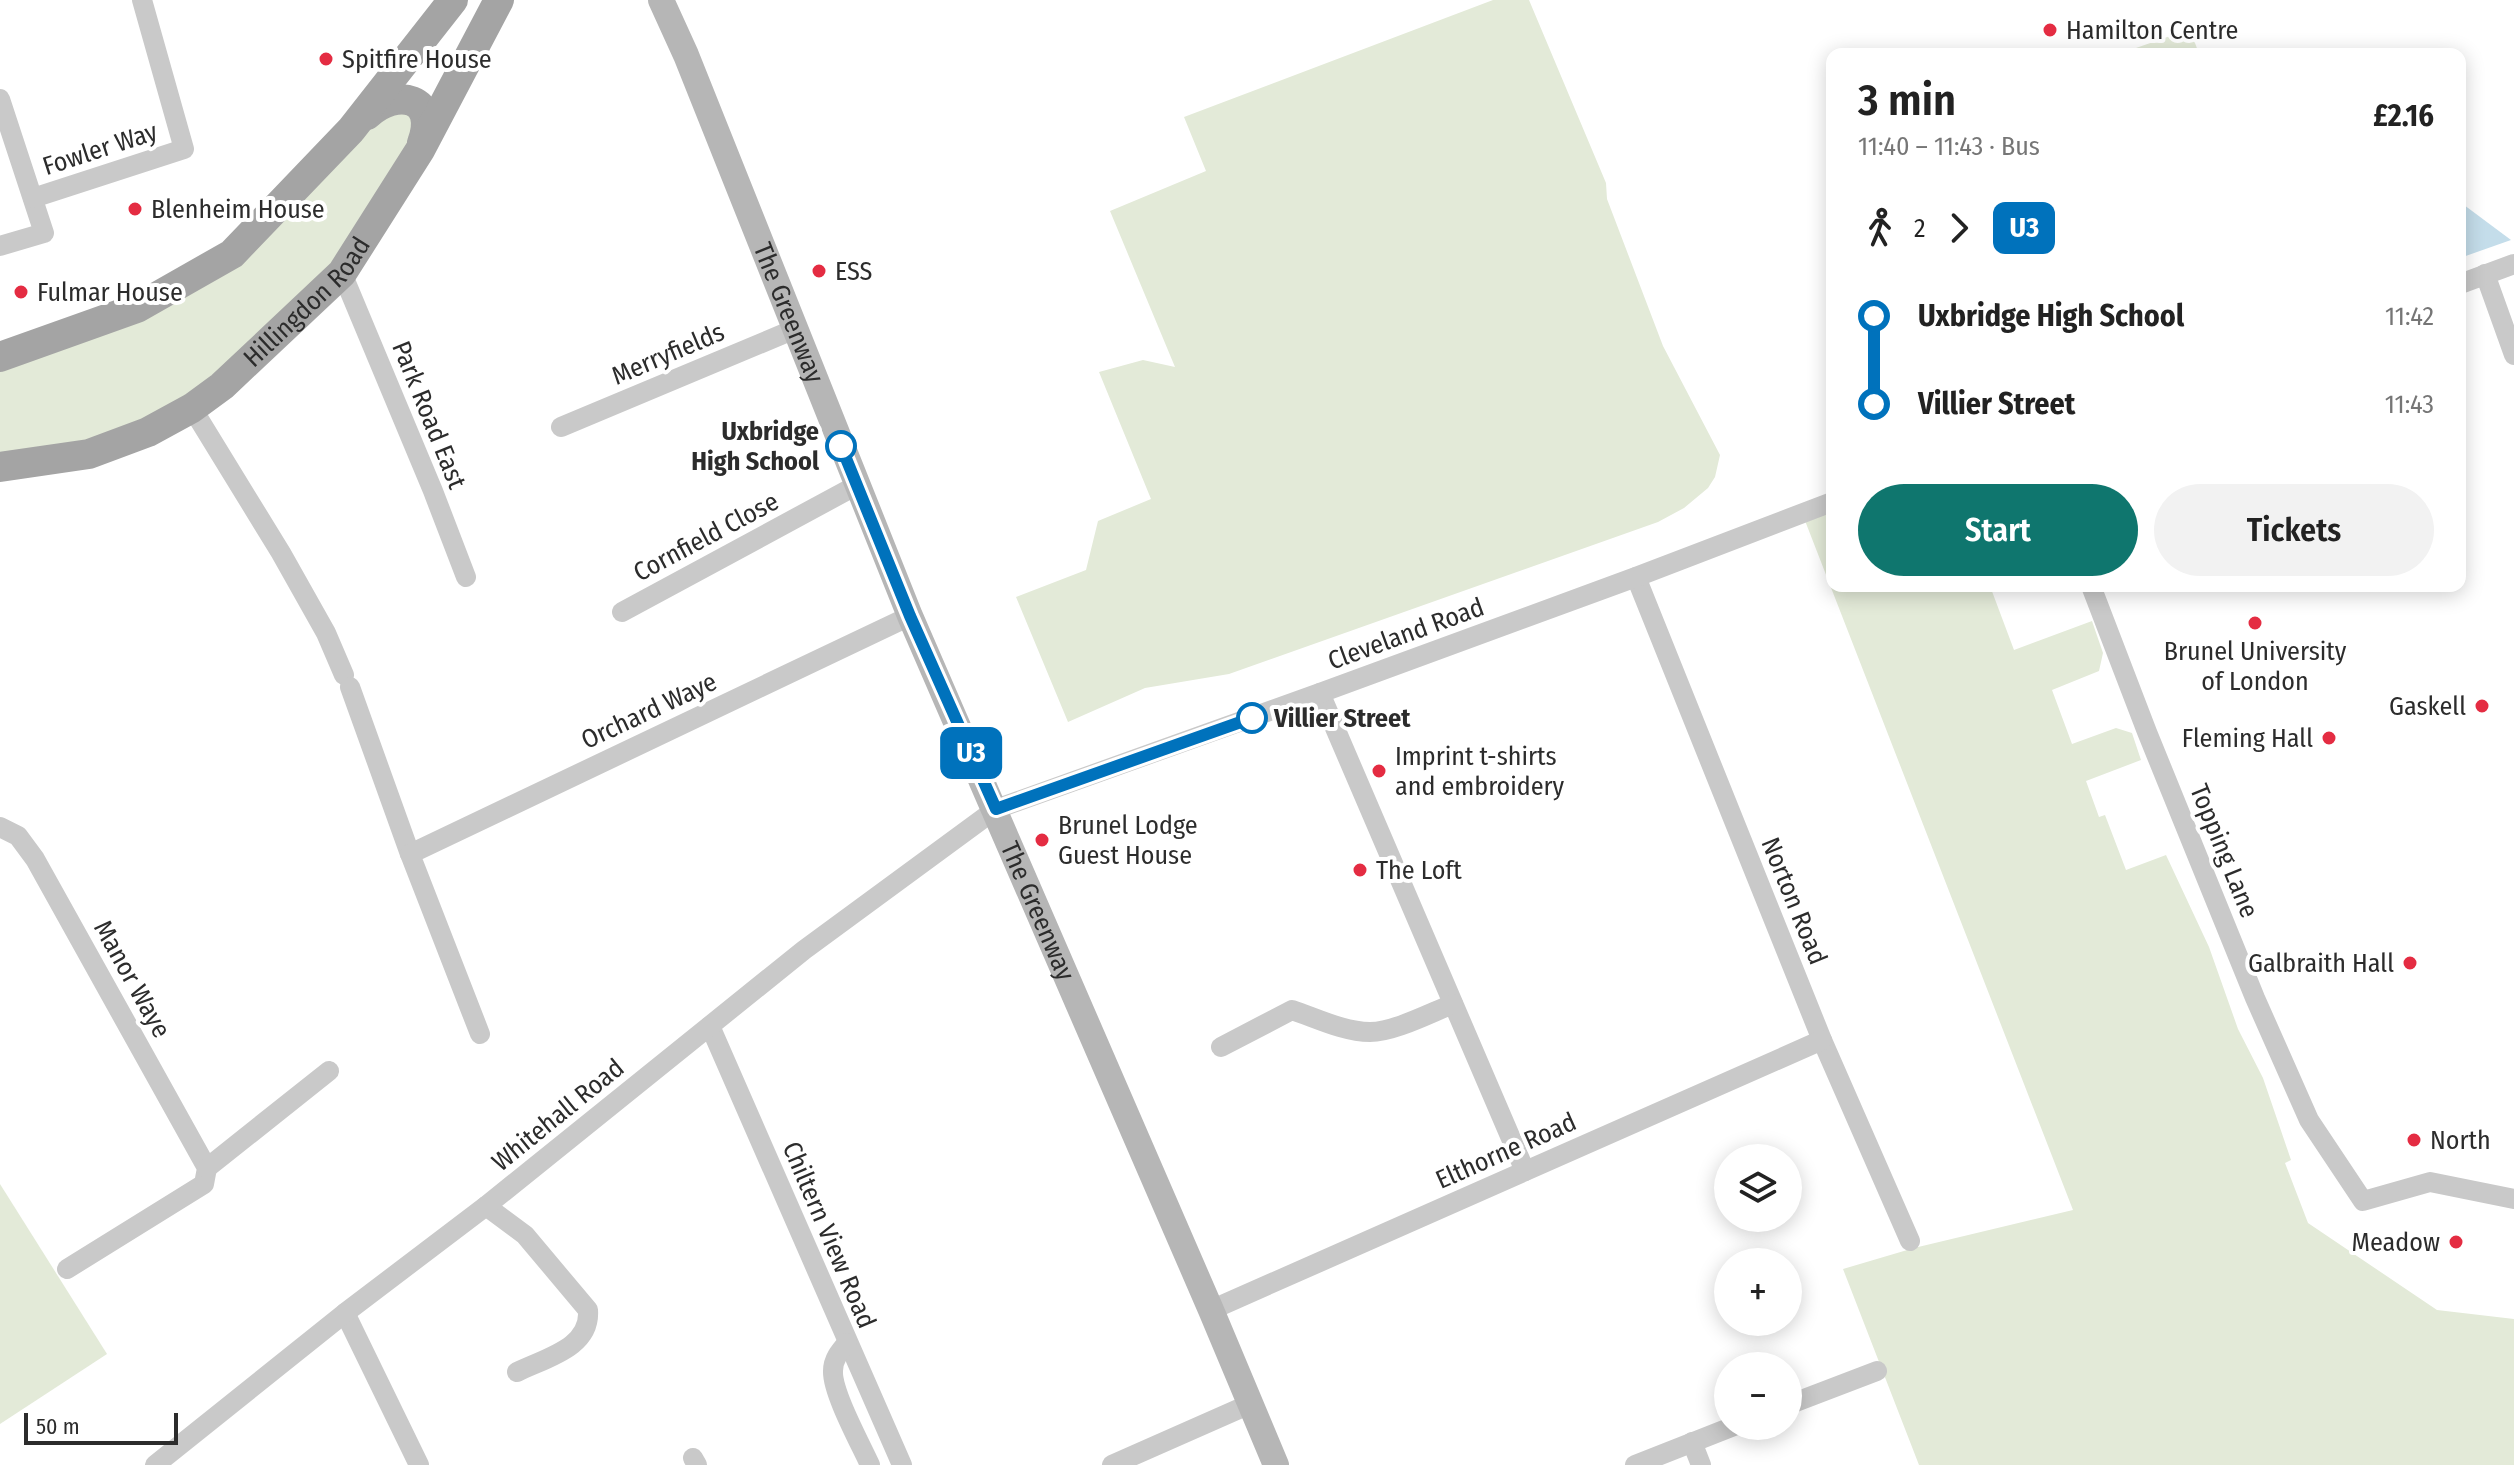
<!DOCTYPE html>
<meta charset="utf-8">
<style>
body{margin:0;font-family:"Fira Sans Condensed",sans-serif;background:#f2f2f2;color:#222;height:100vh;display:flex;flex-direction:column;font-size:30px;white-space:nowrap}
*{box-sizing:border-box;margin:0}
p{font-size:26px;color:#767676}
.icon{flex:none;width:44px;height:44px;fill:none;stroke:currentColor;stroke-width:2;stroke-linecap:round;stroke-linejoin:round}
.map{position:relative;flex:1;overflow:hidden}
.details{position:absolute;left:1826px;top:48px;width:640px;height:544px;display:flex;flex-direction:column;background:#fff;border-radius:16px;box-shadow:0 4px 20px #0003}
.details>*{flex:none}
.badge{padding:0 16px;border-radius:12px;font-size:28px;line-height:52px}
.buttons{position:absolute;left:1714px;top:1144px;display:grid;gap:16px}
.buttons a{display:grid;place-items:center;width:88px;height:88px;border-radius:50%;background:#fff;box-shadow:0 4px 20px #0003;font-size:40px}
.scale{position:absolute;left:24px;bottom:20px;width:154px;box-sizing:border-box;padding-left:8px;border:4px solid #2c2c2c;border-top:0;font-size:22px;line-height:28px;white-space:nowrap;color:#2c2c2c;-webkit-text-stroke:6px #fff;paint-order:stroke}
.map>.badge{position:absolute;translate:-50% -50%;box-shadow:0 0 0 4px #fff}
.legs{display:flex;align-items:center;gap:12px;height:88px;padding:0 32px;font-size:26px}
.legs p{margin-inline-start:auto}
.headline{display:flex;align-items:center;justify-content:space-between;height:136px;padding:0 32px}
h1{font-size:44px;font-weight:600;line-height:60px}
.button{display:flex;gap:16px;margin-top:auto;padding:16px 32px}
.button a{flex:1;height:92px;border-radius:48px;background:#0f766e;color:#fff;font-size:32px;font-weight:600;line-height:92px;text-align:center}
.button a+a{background:#f2f2f2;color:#222}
ul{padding:0 32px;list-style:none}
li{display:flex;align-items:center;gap:28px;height:88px;font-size:30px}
li i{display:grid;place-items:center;width:12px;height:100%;margin:0 10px;background:currentColor}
li i::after{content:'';width:20px;height:20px;margin:-10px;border:6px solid;border-radius:50%;background:#fff}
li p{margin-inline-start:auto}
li:first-child i{background:linear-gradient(#0000 50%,currentColor 0)}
li:last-child i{background:linear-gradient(currentColor 50%,#0000 0)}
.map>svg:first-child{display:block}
.green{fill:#e3ead8}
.water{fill:#c4ddea}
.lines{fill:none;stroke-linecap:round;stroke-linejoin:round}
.street{stroke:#c9c9c9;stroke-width:20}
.secondary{stroke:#b6b6b6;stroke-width:26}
.primary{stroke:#a4a4a4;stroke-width:30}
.line-1-casing{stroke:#fff;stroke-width:18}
.line-1{stroke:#0072bc;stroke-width:12}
.poi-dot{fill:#e42c42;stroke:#fff;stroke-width:3}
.stop-1-dot{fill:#fff;stroke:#0072bc;stroke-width:4}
.labels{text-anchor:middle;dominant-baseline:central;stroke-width:8;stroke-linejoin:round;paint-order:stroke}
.poi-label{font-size:26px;fill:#2c2c2c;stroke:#fff;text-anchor:start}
.street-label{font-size:26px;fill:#2c2c2c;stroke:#fff}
.stop-label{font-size:26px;font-weight:bold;fill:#2c2c2c;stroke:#fff;text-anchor:end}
</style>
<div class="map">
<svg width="2514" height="1465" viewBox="0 0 2514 1465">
<rect width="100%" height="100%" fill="#fff"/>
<g class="green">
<path d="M 1493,0 L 1529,0 L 1606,183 L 1607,199 L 1663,346 L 1720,455 L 1715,477 L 1708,488 L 1684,508 L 1658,522 L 1229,674 L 1145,688 L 1068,722 L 1016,597 L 1086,570 L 1098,521 L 1151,499 L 1099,372 L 1143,360 L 1175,367 L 1110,211 L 1206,171 L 1184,117 Z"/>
<path d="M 2190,29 L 2199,54 L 2119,54 Z"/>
<path d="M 387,101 L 427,120 L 342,273 L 192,408 L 0,467 L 0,357 L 232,254 Z"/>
<path d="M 1832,502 L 1832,586 L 1990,586 L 2014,650 L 2092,621 L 2103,653 L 2099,671 L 2052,690 L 2072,744 L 2116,728 L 2132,733 L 2141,760 L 2086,781 L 2099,817 L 2105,815 L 2126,870 L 2166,855 L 2209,947 L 2238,1029 L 2263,1078 L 2291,1160 L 2285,1163 L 2308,1223 L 2437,1310 L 2514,1319 L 2514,1465 L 1919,1465 L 1843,1269 L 1914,1248 L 2073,1210 L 1802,513 Z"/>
<path d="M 0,1184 L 107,1354 L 0,1424 Z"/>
</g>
<path class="water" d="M 2460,202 L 2511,240 L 2460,258 Z"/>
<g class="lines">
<g class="street">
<path d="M 0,99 L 44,233 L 0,246"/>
<path d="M 33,198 L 184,149 L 142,0"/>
<path d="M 342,273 L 433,491 L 466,577"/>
<path d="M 2485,274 L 2514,355"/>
<path d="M 2460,284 L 2514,264"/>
<path d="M 192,408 L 281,553 L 326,633 L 344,675"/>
<path d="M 561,427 L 795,329"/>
<path d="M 1636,577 L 1822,1040 L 1910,1241"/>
<path d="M 2091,586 L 2147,732 L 2255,998 L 2309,1120 L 2363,1201 L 2430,1182 L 2514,1199"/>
<path d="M 622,612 L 857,485"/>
<path d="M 350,687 L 410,854"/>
<path d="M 1320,693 L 1525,1171"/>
<path d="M 0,827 L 18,836 L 35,859 L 207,1168 L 204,1184 L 67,1269"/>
<path d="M 710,1026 L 902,1465"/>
<path d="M 480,1034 L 410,854 L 910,616"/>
<path d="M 1221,1047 L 1292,1010 C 1316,1018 1344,1032 1370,1032 C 1394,1032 1430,1013 1453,1004"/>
<path d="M 207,1168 L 329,1071"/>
<path d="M 486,1206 L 525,1235 L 588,1310 C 591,1348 545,1358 517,1372"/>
<path d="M 1211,1310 L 1822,1040"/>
<path d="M 345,1313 L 419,1465"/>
<path d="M 847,1343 C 840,1351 833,1359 833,1371 C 832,1392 860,1443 870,1465"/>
<path d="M 1788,1405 L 1877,1371"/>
<path d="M 1692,1442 L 1701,1465"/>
<path d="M 693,1458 L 697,1465"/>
<path d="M 155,1465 L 345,1313 L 486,1206 L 804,950 L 996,809 L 1320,693 L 1636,577 L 1832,502"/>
<path d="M 1112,1465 L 1250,1404"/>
<path d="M 1635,1465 L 1734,1426"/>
</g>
<path class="secondary" id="s1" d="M 661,0 L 686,55 L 910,616 L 1211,1310 L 1276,1465"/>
<g class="primary">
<path d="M 367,115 C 397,87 439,97 422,143"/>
<path d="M 0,357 L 137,308 L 232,254 L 351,130 L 453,0"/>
<path id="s2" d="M 0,467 L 89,454 L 148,432 L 192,408 L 222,386 L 342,273 L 420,150 L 499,0"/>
</g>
</g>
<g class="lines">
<g class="line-1-casing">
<path id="line-1" d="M 841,446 L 910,616 L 996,809 L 1252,718"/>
</g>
<use href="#line-1" class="line-1"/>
</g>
<g class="poi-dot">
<circle cx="2050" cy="30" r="8"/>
<circle cx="326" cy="59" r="8"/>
<circle cx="135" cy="209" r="8"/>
<circle cx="819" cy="271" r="8"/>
<circle cx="21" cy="292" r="8"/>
<circle cx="2255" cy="623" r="8"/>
<circle cx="2482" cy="706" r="8"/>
<circle cx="2329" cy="738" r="8"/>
<circle cx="1379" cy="771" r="8"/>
<circle cx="1042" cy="840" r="8"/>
<circle cx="1360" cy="870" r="8"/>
<circle cx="2410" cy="963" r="8"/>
<circle cx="2414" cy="1140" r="8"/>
<circle cx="2456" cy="1242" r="8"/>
</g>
<g class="stop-1-dot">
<circle cx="841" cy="446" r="14"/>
<circle cx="1252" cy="718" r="14"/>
</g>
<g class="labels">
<g class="poi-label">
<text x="2066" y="30">Hamilton Centre</text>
<text x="342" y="59">Spitfire House</text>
<text x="151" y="209">Blenheim House</text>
<text x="835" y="271">ESS</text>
<text x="37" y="292">Fulmar House</text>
<text x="2255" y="651" text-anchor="middle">Brunel University<tspan x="2255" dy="30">of London</tspan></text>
<text x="2466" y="706" text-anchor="end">Gaskell</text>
<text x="2313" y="738" text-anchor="end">Fleming Hall</text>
<text x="1395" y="756">Imprint t-shirts<tspan x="1395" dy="30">and embroidery</tspan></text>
<text x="1058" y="825">Brunel Lodge<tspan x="1058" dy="30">Guest House</tspan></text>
<text x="1376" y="870">The Loft</text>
<text x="2394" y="963" text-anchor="end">Galbraith Hall</text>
<text x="2430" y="1140">North</text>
<text x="2440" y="1242" text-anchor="end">Meadow</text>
</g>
<g class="street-label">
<text transform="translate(100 149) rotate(-18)">Fowler Way</text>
<text stroke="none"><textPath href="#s2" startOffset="360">Hillingdon Road</textPath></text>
<text stroke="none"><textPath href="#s1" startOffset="338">The Greenway</textPath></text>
<text transform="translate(668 354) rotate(-23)">Merryfields</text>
<text transform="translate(429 415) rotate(68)">Park Road East</text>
<text transform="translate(706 537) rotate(-28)">Cornfield Close</text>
<text transform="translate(1406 634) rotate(-20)">Cleveland Road</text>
<text transform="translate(649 711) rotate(-25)">Orchard Waye</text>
<text transform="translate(2224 851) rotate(68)">Topping Lane</text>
<text transform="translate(1794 901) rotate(68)">Norton Road</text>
<text stroke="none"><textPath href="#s1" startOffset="986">The Greenway</textPath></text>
<text transform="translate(132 979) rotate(61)">Manor Waye</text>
<text transform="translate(558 1115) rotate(-39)">Whitehall Road</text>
<text transform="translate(1506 1151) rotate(-24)">Elthorne Road</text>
<text transform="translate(829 1235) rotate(67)">Chiltern View Road</text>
</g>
<g class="stop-label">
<text x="819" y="431">Uxbridge<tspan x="819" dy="30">High School</tspan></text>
<text x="1274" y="718" text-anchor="start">Villier Street</text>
</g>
</g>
</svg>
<div class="buttons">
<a><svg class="icon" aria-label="layers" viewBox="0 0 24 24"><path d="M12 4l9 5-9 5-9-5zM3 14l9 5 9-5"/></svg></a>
<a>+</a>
<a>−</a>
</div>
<div class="scale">50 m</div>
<b class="badge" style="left:971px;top:753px;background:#0072bc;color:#fff">U3</b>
<section class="details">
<div class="headline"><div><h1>3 min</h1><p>11:40 – 11:43 · Bus</p></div><b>£2.16</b></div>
<div class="legs"><svg class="icon" aria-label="walk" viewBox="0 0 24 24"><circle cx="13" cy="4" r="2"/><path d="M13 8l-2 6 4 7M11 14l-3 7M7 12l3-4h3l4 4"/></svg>2<svg class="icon" aria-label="forward" viewBox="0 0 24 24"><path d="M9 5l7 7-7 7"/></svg><b class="badge" style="background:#0072bc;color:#fff">U3</b></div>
<ul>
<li><i style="color:#0072bc"></i><b>Uxbridge High School</b><p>11:42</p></li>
<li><i style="color:#0072bc"></i><b>Villier Street</b><p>11:43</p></li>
</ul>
<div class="button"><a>Start</a><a>Tickets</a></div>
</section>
</div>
